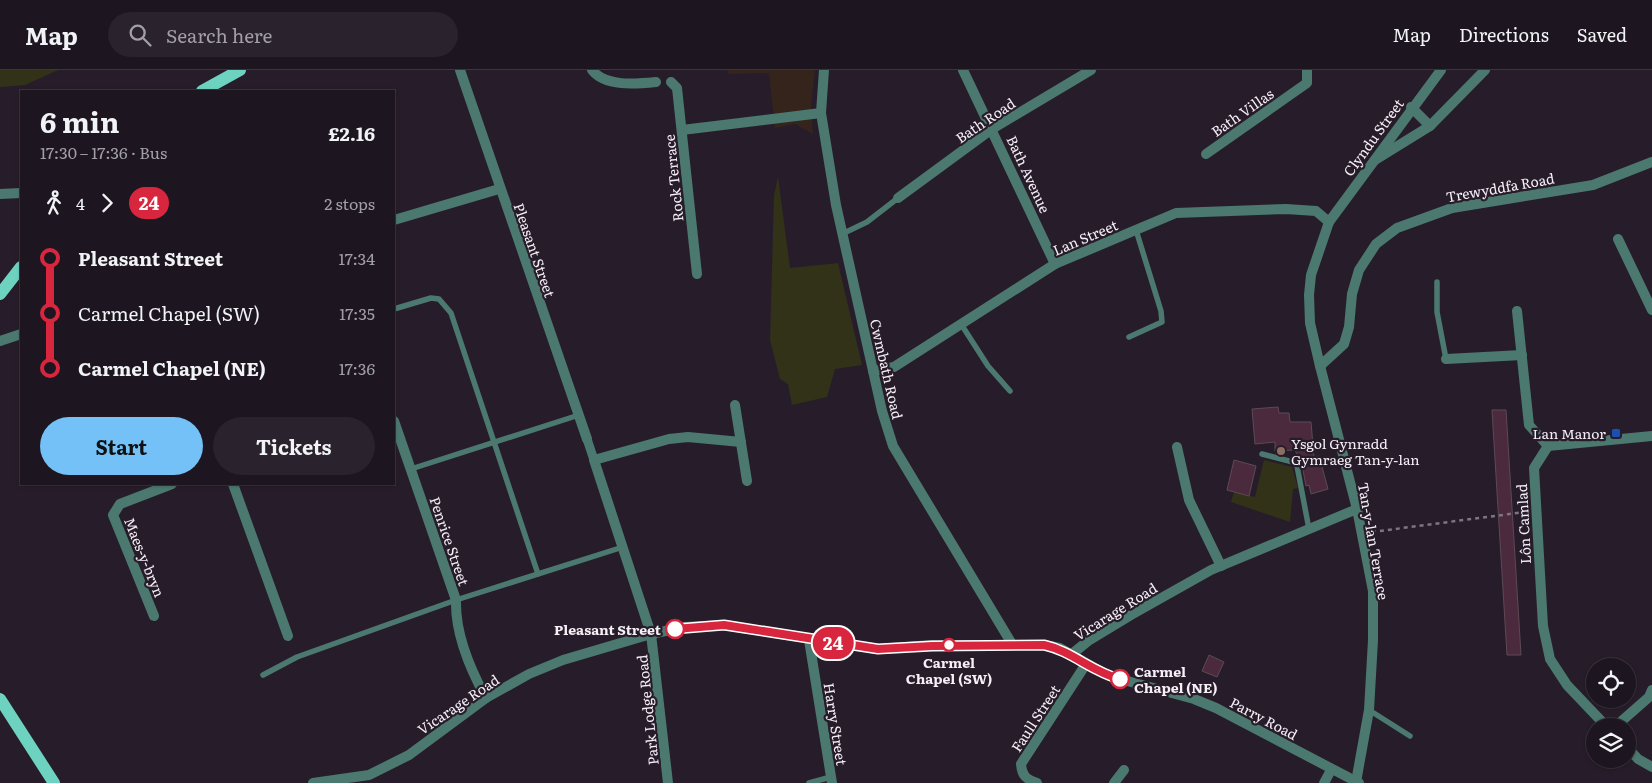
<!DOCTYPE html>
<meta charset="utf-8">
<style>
body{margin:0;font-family:Literata,serif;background:#2a232d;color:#f1f3f6;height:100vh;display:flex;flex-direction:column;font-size:19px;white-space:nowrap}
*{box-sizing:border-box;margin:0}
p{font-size:16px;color:#a09fa5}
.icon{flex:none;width:28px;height:28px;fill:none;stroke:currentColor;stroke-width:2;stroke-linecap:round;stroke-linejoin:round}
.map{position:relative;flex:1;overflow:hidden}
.sheet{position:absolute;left:20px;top:20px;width:375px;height:395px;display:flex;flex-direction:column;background:#1d1620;border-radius:0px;box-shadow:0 1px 4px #0004,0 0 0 1px #3b353e}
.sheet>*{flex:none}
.badge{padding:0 10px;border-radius:16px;font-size:18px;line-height:32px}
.fabs{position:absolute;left:1586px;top:588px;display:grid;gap:10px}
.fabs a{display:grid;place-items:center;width:50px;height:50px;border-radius:50%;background:#1d1620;box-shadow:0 1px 4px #0004,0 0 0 1px #3b353e;font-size:25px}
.map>.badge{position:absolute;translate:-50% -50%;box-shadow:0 0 0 2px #fff}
.legs{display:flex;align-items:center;gap:8px;height:55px;padding:0 20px;font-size:16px}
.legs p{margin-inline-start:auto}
.summary{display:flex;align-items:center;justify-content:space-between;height:85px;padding:0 20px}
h1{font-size:28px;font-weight:700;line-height:38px}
.cta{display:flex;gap:10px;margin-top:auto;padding:10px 20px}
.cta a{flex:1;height:58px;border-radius:30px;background:#73c1f6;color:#111;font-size:20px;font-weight:700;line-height:58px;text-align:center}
.cta a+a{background:#2a232d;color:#f1f3f6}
ul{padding:0 20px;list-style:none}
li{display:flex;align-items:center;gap:18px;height:55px;font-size:19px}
li i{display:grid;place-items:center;width:8px;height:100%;margin:0 6px;background:currentColor}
li i::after{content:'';width:12px;height:12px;margin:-6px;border:4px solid;border-radius:50%;background:#1d1620}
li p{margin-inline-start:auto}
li:first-child i{background:linear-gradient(#0000 50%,currentColor 0)}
li:last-child i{background:linear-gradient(currentColor 50%,#0000 0)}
header{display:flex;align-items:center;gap:30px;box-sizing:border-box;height:70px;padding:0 25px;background:#1d1620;border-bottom:1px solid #3b353e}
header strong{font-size:24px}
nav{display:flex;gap:28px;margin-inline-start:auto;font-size:18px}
.search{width:350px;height:45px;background:#2a232d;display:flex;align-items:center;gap:12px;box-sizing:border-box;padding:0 18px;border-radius:28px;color:#a09fa5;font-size:19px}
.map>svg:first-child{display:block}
.commercial{fill:#35241c}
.green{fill:#313218}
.building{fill:#4c2a3e;stroke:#5c4a54}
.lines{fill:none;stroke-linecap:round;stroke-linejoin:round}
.path{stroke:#7e7580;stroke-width:2.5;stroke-dasharray:4 4;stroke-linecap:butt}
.service{stroke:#4b7970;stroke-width:5.5}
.pedestrian{stroke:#4b7970;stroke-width:9}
.minor{stroke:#4b7970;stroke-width:10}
.tertiary{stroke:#4b7970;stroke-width:10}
.primary{stroke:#6dd3c0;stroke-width:12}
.line-1-casing{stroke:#fff;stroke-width:11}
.line-1{stroke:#d7263d;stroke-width:8}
.transit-dot{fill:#1a4fb4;stroke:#271d2a;stroke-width:2}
.education-dot{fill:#8d6e63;stroke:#271d2a;stroke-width:2}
.stop-1-dot{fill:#fff;stroke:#d7263d;stroke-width:2.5}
.labels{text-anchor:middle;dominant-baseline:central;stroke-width:4.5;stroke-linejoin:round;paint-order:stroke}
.street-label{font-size:14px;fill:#f6eff8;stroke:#271d2a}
.poi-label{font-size:14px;fill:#f6eff8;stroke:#271d2a;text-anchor:end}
.stop-label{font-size:14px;font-weight:bold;fill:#f6eff8;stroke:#271d2a;text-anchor:end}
</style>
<header>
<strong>Map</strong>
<div class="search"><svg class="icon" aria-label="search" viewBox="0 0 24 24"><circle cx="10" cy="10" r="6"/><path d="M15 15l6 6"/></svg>Search here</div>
<nav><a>Map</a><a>Directions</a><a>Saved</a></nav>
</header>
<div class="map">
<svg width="1652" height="713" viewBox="0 0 1652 713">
<rect width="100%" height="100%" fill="#271d2a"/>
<path class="commercial" d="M 727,0 L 815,0 L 811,36 L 813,64 L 795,54 L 775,58 L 769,3 L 728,4 Z"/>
<g class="green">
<path d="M 0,0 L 58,0 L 25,15 L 0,17 Z"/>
<path d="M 778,107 L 790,198 L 838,193 L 862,295 L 835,299 L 827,327 L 792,335 L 788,314 L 780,309 L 770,270 L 774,126 Z"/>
<path d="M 1264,390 L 1292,397 L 1298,418 L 1293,419 L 1290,452 L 1231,432 L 1234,422 L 1255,427 Z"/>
</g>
<g class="building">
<path d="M 1278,337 L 1279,343 L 1289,343 L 1290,352 L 1311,352 L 1314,388 L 1319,386 L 1328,419 L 1311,424 L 1309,415 L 1306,416 L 1302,395 L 1295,380 L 1275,381 L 1275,372 L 1255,374 L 1252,339 Z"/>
<path d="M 1492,340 L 1506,340 L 1521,585 L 1507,585 Z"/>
<path d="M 1234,390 L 1256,396 L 1249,426 L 1227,420 Z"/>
<path d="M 1209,585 L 1224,592 L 1217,607 L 1202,601 Z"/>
</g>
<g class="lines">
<path class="path" d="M 1372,462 L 1525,442"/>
<g class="service">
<path d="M 842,164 L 867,152 L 898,128"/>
<path d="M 1437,212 L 1437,242 L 1446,289"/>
<path d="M 394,239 L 431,228 L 439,229 L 451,243 L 538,504"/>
<path d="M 961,254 L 988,296 L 1010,321"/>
<path d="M 1129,267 L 1162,252 L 1161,241 L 1136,160"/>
<path d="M 1262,384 L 1293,392 L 1297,396 L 1309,459"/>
<path d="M 411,399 L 579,345"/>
<path d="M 263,605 L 297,587 L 456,530 L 623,477"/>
<path d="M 1369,640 L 1410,666"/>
<path d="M 809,713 L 831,707"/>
</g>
<path class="pedestrian" d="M 587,369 L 594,390"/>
<g class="minor">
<path d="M 460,0 L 587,369"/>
<path d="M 592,0 C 605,17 636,14 656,12"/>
<path d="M 824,0 L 821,43 L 836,135 L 882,341 L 893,376 L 1012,574"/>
<path d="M 963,0 L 1055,194"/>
<path d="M 671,12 L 677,18 L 697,204"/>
<path d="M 1411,37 L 1430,56 L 1485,0"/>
<path d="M 682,60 L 821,43"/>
<path d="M 1206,84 L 1307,13 L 1307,0"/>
<path d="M 1375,90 L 1430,56"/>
<path d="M 0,124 L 21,123"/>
<path d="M 898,128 L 992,59 L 1091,0"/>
<path d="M 394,150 L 499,119"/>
<path d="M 1618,169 L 1652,240"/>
<path d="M 1517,241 L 1529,355 L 1548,376"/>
<path d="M 0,271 L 21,264"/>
<path d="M 1446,289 L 1522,285"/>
<path d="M 1320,296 L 1344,274 L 1349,257 L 1352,224 L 1359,200 L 1376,174 L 1397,158 L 1452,138 L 1593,115 L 1652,92"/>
<path d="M 873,301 L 894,297 L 1055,194 L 1176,143 L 1286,139 L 1316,141 L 1329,152"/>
<path d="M 735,335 L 747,411"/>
<path d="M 394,351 L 456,530 C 455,564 470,599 486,628"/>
<path d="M 1548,376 L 1534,398 L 1543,556 L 1550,589 L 1567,615 L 1606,656"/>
<path d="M 1548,376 L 1652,366"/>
<path d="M 1177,377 L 1189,430 L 1221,496"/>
<path d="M 233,414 L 288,566"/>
<path d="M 154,546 L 113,445 L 120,434 L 172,414"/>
<path d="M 809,570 L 832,713"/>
<path d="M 1072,584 L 1088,571 L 1131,545 L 1211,500 L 1357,439"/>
<path d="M 1616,656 L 1649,627 L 1652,620"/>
<path d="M 1628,678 L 1638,689 L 1652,697"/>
<path d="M 668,713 L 651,564 L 594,390 L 669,369 L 688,367 L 741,372"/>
<path d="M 1037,713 C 1026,709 1022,706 1021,694 L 1086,594"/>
<path d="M 1114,713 L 1124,700"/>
<path d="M 1324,713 L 1331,700"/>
</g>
<g class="tertiary">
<path d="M 1356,712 L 1369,640 L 1373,570 L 1373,521 L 1357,439 L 1320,296 L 1310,253 L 1309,225 L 1311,205 L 1329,152 L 1441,0"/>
<path d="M 313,713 L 369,705 L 409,685 L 486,628 L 529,604 L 563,590 L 651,564 L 685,557 L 724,555 L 878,579 L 932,575 L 1044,575 L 1060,578 L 1109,606 L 1194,629 L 1216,638 L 1359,713"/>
</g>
<g class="primary">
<path d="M 202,21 L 240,0"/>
<path d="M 0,224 L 21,197"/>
<path d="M 0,629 L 54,713"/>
</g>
</g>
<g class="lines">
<g class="line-1-casing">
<path id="line-1" d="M 675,559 L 724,555 L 878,579 L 932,576 L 1044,575 C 1072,581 1092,602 1120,609"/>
</g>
<use href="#line-1" class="line-1"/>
</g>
<rect class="transit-dot" x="1611" y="358" width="10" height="10" rx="2.5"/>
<circle class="education-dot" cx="1281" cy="381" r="5"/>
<g class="stop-1-dot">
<circle cx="675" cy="559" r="9"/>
<circle cx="949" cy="575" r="6"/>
<circle cx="1120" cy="609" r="9"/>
</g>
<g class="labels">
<g class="street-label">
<text transform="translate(1242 42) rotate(-35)">Bath Villas</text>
<text transform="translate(985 50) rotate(-34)">Bath Road</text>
<text transform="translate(1373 67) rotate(-54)">Clyndu Street</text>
<text transform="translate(1029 104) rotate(65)">Bath Avenue</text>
<text transform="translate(673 108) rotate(-96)">Rock Terrace</text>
<text transform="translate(1500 117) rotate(-10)">Trewyddfa Road</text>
<text transform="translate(1085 167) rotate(-23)">Lan Street</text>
<text transform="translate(535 180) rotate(71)">Pleasant Street</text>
<text transform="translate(887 299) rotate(77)">Cwmbath Road</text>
<text transform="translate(1523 454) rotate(-93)">Lôn Camlad</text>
<text transform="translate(450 471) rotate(71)">Penrice Street</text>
<text transform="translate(1374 471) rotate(80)">Tan-y-lan Terrace</text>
<text transform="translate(145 487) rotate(68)">Maes-y-bryn</text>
<text transform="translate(1115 541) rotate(-32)">Vicarage Road</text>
<text transform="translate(458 634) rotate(-34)">Vicarage Road</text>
<text transform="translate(647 640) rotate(-96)">Park Lodge Road</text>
<text transform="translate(1035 648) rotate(-57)">Faull Street</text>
<text transform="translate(1264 648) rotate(28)">Parry Road</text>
<text transform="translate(836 654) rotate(81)">Harry Street</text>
</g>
<g class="poi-label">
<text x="1606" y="363">Lan Manor</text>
<text x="1291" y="373" text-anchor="start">Ysgol Gynradd<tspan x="1291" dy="16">Gymraeg Tan-y-lan</tspan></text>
</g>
<g class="stop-label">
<text x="661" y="559">Pleasant Street</text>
<text x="949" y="592" text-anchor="middle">Carmel<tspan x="949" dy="16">Chapel (SW)</tspan></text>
<text x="1134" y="601" text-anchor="start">Carmel<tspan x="1134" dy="16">Chapel (NE)</tspan></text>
</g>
</g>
</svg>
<div class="fabs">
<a><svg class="icon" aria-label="locate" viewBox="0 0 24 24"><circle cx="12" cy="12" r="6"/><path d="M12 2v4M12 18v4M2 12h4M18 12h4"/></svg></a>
<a><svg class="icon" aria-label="layers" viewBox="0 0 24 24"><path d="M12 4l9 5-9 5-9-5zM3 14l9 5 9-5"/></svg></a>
</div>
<b class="badge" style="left:833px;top:573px;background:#d7263d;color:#fff">24</b>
<section class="sheet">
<div class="summary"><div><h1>6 min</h1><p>17:30 – 17:36 · Bus</p></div><b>£2.16</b></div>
<div class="legs"><svg class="icon" aria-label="walk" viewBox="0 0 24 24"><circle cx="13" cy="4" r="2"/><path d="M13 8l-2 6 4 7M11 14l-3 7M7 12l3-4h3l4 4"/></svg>4<svg class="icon" aria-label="forward" viewBox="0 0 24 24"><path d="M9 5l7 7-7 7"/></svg><b class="badge" style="background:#d7263d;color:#fff">24</b><p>2 stops</p></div>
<ul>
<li><i style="color:#d7263d"></i><b>Pleasant Street</b><p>17:34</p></li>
<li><i style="color:#d7263d"></i><span>Carmel Chapel (SW)</span><p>17:35</p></li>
<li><i style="color:#d7263d"></i><b>Carmel Chapel (NE)</b><p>17:36</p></li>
</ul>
<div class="cta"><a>Start</a><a>Tickets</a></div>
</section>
</div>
